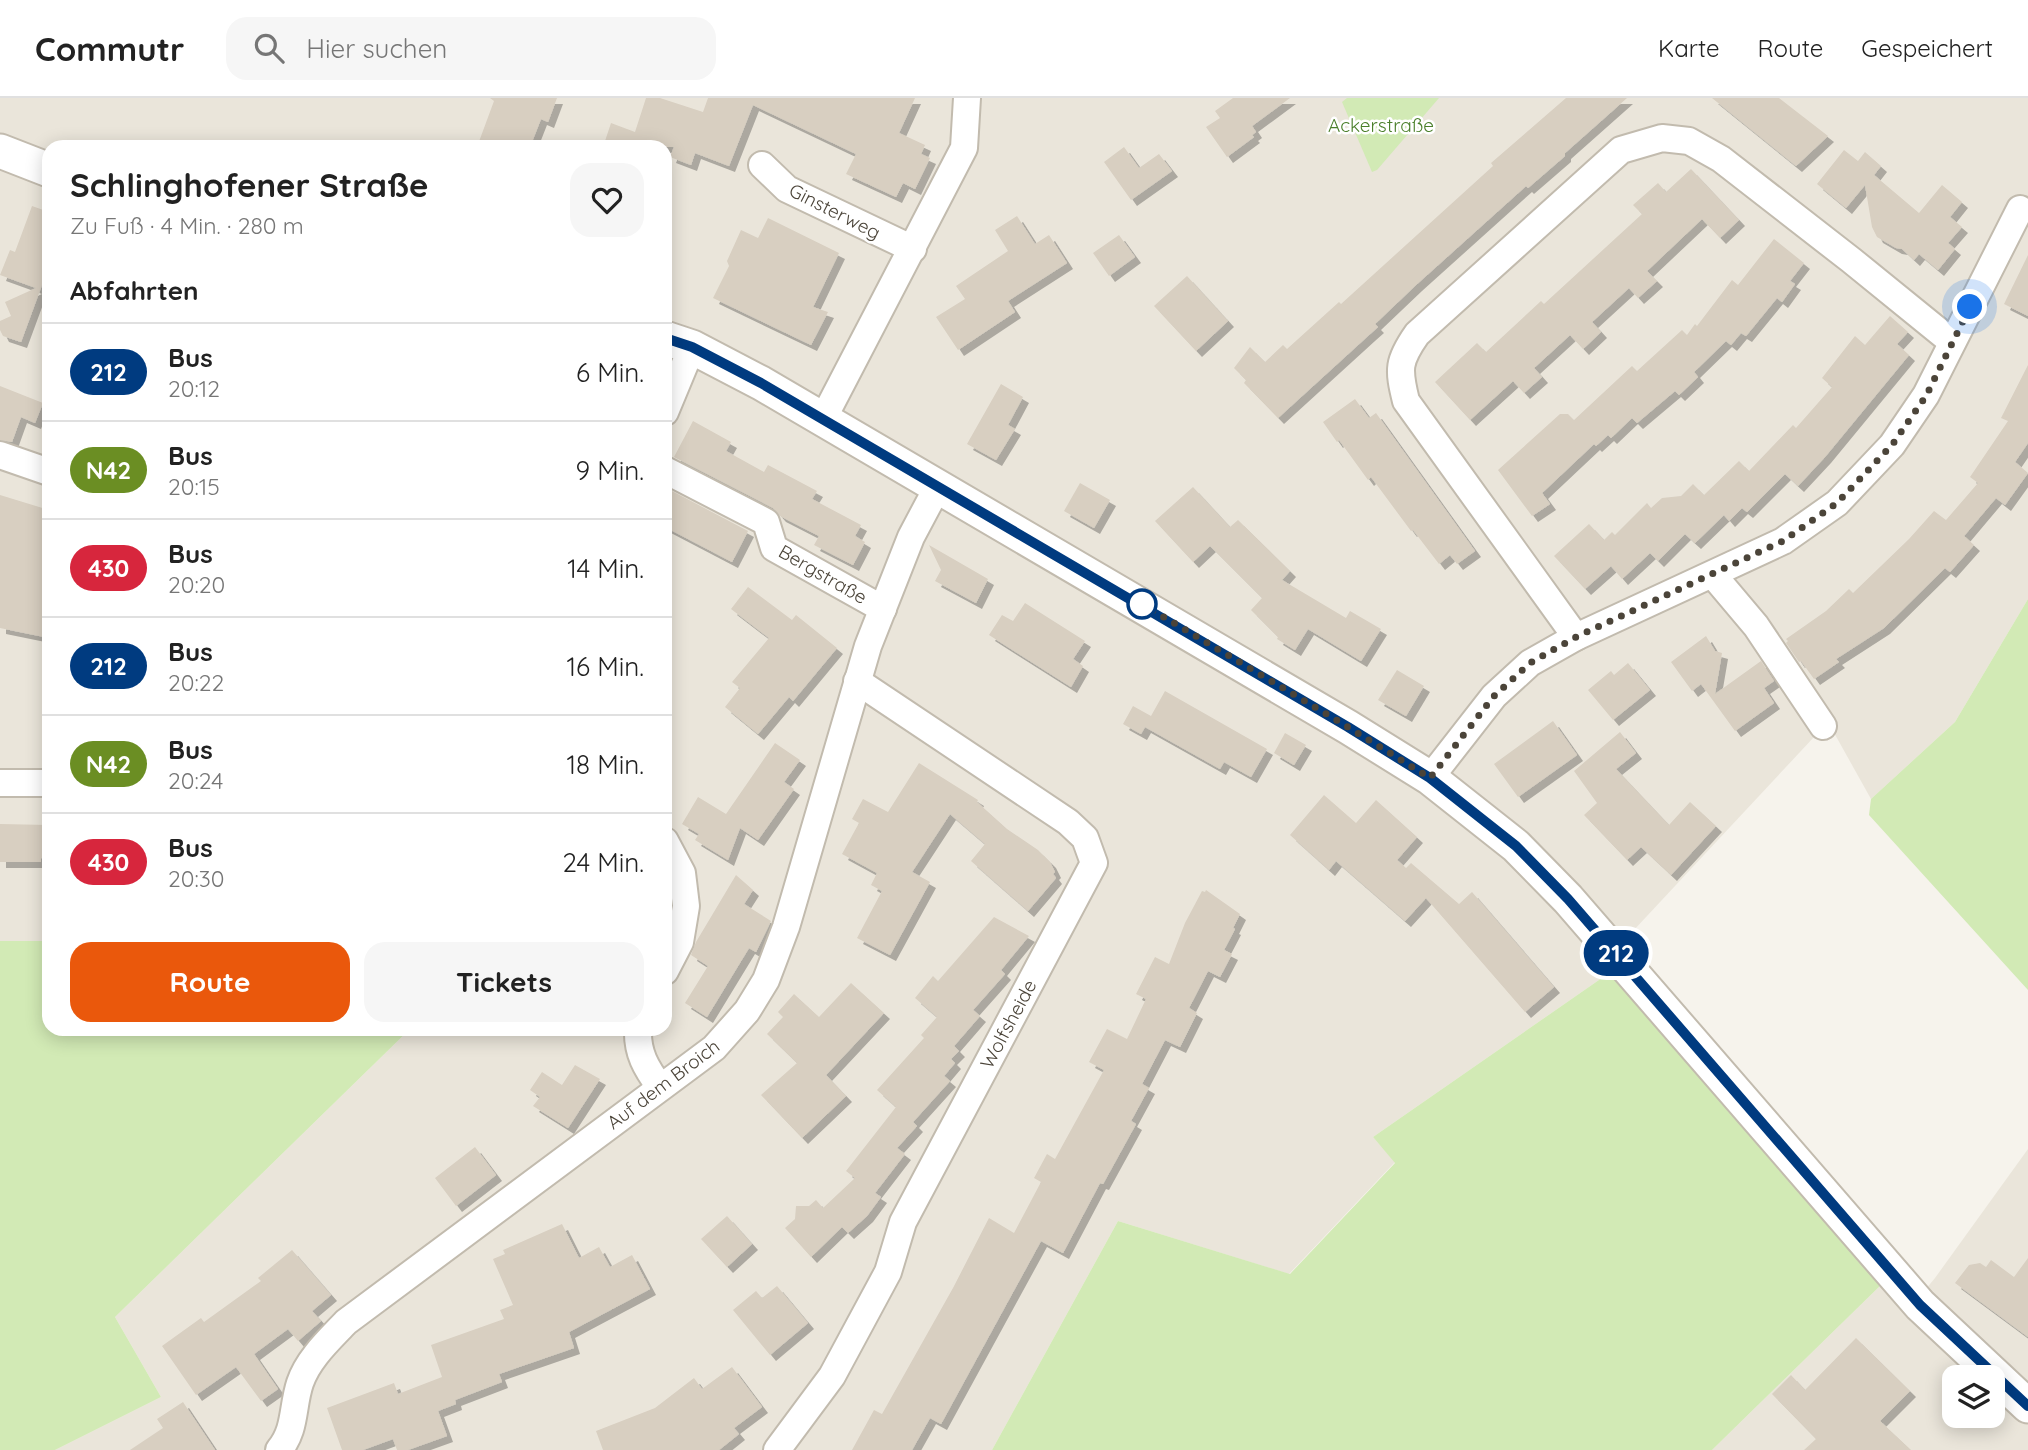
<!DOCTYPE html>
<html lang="de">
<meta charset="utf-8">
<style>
body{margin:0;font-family:Quicksand,sans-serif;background:#f6f6f6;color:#222;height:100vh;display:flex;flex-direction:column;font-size:26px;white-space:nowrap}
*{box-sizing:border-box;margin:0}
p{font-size:23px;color:#767676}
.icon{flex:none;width:38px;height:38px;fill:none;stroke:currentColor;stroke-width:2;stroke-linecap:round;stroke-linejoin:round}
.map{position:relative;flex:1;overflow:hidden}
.drawer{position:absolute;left:42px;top:42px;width:630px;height:896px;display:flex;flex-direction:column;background:#fff;border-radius:21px;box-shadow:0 4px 18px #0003}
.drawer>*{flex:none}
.badge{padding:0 14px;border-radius:23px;font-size:24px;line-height:46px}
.tools{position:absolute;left:1942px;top:1267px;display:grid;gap:14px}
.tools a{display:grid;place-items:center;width:63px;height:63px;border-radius:14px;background:#fff;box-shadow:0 4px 18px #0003;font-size:35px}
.you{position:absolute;width:35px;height:35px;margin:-18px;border:5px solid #fff;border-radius:50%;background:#1a73e8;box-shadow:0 0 0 10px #1a73e833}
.map>.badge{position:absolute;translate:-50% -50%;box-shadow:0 0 0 4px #fff}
h2{padding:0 28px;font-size:26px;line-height:63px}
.round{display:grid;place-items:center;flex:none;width:74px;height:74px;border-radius:21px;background:#f6f6f6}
.summary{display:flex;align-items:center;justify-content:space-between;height:119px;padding:0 28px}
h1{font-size:33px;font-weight:700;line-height:52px}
.button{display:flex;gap:14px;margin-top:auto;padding:14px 28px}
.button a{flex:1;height:80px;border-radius:21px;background:#ea580c;color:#fff;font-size:28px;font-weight:700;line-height:80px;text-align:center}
.button a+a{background:#f6f6f6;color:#222}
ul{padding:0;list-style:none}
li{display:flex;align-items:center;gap:21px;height:98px;padding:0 28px;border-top:2px solid #e0e0e0}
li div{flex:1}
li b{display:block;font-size:26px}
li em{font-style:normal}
li .badge{min-width:77px;font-weight:700;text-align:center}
header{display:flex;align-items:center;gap:42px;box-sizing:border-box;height:98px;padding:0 35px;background:#fff;border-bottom:2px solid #e0e0e0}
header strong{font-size:33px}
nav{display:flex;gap:38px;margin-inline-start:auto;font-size:24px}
.search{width:490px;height:63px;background:#f6f6f6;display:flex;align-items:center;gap:18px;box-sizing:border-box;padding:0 24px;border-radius:21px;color:#767676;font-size:26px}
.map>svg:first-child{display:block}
.residential{fill:#eae5da;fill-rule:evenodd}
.green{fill:#d2eab5}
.building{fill:#d8cfc1;filter:url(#shadow)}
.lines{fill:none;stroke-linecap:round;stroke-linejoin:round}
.minor-casing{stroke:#c2bbae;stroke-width:30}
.tertiary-casing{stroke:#c2bbae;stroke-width:37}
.minor{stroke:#fff;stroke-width:26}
.tertiary{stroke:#fff;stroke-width:33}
.line-casing{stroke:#fff;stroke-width:16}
.line{stroke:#003b80;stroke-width:10}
.walk{stroke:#4b4439;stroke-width:7;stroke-dasharray:0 12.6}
.stop-dot{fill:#fff;stroke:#003b80;stroke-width:3.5}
.labels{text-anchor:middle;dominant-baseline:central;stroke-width:5;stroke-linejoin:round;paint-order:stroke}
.park-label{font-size:19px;fill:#4a7f2a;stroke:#fff}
.street-label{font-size:19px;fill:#4b4439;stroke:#fff}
</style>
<header>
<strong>Commutr</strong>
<div class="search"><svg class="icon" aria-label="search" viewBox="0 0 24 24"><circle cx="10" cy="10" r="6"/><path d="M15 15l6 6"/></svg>Hier suchen</div>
<nav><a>Karte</a><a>Route</a><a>Gespeichert</a></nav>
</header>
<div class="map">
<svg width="2028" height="1352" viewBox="0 0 2028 1352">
<defs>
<filter id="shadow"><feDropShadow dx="6" dy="6" stdDeviation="0" flood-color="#0004"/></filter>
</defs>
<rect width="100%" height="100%" fill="#f6f3ec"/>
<g class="residential">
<path d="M 0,0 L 2028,0 L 2028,501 L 1955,624 L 1871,701 L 1828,624 L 1633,833 L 1609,875 L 1373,1039 L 1395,1064 L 1289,1176 L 1118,1123 L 992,1352 L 55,1352 L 161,1299 L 115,1219 L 410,931 L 665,931 L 665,49 L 49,49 L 49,843 L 0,843 Z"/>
<path d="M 2028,1051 L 2028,1352 L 1712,1352 L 1880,1188 L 1906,1215 L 1935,1180 ZM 1955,1279 L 1993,1279 L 1993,1318 L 1955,1318 Z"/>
</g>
<g class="green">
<path d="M 1347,0 L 1439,0 L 1377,72 L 1372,74 L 1342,4 Z"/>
<path d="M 2028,501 L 2028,892 L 1869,717 L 1871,701 L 1955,624 Z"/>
<path d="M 0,843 L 49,843 L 49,931 L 410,931 L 115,1219 L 161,1299 L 55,1352 L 0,1352 Z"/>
<path d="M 1609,875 L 1880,1188 L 1712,1352 L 992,1352 L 1118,1123 L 1290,1176 L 1395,1065 L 1373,1039 Z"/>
</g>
<g class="building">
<path d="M 490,0 L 557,0 L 548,24 L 541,21 L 530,49 L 477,49 L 494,3 Z"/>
<path d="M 646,0 L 660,0 L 703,14 L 708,0 L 915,0 L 899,35 L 925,47 L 921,56 L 930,60 L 915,91 L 903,85 L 896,99 L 846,76 L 856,56 L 753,7 L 729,68 L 695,55 L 691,67 L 670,59 L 674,49 L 603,49 L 611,25 L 635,34 Z"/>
<path d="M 1233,0 L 1290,0 L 1252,28 L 1256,34 L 1252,37 L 1254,39 L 1227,59 L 1206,29 L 1220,20 L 1215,13 Z"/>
<path d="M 1566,0 L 1627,0 L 1565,55 L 1565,58 L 1528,90 L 1526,88 L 1416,187 L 1375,226 L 1378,229 L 1369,237 L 1278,320 L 1244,285 L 1246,282 L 1234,270 L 1250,249 L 1265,264 L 1283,247 L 1287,251 L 1339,204 L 1341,206 L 1493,68 L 1491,65 Z"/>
<path d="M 1712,0 L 1779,0 L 1828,38 L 1796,68 Z"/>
<path d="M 1124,49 L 1139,70 L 1159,56 L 1172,73 L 1131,102 L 1104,64 Z"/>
<path d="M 1844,52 L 1858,63 L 1865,54 L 1881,68 L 1874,77 L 1919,115 L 1942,87 L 1962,104 L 1950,119 L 1962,129 L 1948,145 L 1955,151 L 1938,172 L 1919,156 L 1914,162 L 1902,151 L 1896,150 L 1877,139 L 1872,129 L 1865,87 L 1846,110 L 1817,86 Z"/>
<path d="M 1691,71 L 1739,122 L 1720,140 L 1702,121 L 1647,173 L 1657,183 L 1647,192 L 1638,200 L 1629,190 L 1592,224 L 1601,234 L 1583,251 L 1570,237 L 1534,270 L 1542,279 L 1524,295 L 1513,283 L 1470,322 L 1435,284 L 1477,245 L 1486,254 L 1541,203 L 1544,206 L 1642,116 L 1633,107 L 1658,85 L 1666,94 Z"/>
<path d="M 32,108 L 49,114 L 49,168 L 21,244 L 3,238 L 0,232 L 0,223 L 11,218 L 5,204 L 36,190 L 0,177 L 10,152 L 15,154 Z"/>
<path d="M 1017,118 L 1035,146 L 1049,137 L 1067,165 L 1008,203 L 1015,214 L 958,252 L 936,219 L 965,201 L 956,188 L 1008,153 L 995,132 Z"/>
<path d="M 768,120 L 839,155 L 813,209 L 828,214 L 811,247 L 713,200 L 729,168 L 727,163 L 741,132 L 758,140 Z"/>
<path d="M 1119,137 L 1135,159 L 1109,178 L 1093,155 Z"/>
<path d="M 1774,141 L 1804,165 L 1790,183 L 1795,186 L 1782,204 L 1777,200 L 1746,238 L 1741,235 L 1731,247 L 1726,243 L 1694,274 L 1698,279 L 1679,297 L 1675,293 L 1637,325 L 1632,320 L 1611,340 L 1608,337 L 1596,348 L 1594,346 L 1542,395 L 1550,406 L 1532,418 L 1498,372 L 1560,316 L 1568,316 L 1574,322 L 1632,268 L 1637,273 L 1682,232 L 1687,237 L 1695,226 L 1697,228 L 1732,182 L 1738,187 Z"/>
<path d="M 2028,157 L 2028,218 L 2004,206 Z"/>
<path d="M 1187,178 L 1228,223 L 1196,253 L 1154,208 Z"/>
<path d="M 1890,218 L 1908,234 L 1897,246 L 1909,257 L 1825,359 L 1798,388 L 1785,376 L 1747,414 L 1742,410 L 1729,423 L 1724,417 L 1695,445 L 1685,436 L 1658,463 L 1650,455 L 1622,481 L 1611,468 L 1585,491 L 1554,458 L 1589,426 L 1604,442 L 1612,434 L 1615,437 L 1647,405 L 1651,410 L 1662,400 L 1681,398 L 1693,386 L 1704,397 L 1739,363 L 1749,373 L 1793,327 L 1796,330 L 1832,289 L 1822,280 L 1855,238 L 1865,247 Z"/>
<path d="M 2028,267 L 2028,345 L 2015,364 L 2028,375 L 2005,407 L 1996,400 L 1964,438 L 1974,447 L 1950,474 L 1945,470 L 1884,530 L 1836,561 L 1839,564 L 1814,581 L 1801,563 L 1799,564 L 1786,545 L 1788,543 L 1786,541 L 1826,513 L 1849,491 L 1853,495 L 1909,441 L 1934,413 L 1946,422 L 1978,385 L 1970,379 L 2008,323 L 2001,320 Z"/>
<path d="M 1001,286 L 1023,299 L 1008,327 L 1015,331 L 996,362 L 967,346 Z"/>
<path d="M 0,288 L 43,305 L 35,325 L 21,319 L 12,344 L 0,342 Z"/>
<path d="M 1355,301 L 1369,320 L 1376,315 L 1475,453 L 1457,466 L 1450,457 L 1439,466 L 1413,432 L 1411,433 L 1371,379 L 1368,382 L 1339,342 L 1337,344 L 1323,324 Z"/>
<path d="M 693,323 L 731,344 L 726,353 L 764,374 L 768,367 L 817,393 L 812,401 L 861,427 L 855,438 L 865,444 L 853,467 L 814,447 L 819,438 L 780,418 L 773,410 L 674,359 Z"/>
<path d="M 1080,385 L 1110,402 L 1094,430 L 1064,413 Z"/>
<path d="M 1193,389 L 1230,429 L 1238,422 L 1290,473 L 1282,482 L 1346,520 L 1350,513 L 1381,531 L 1361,563 L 1308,531 L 1295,552 L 1277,541 L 1278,539 L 1251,512 L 1262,500 L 1210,448 L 1193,464 L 1155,423 Z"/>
<path d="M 672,393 L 748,433 L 732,464 L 665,429 L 665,405 Z"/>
<path d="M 0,397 L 49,412 L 49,540 L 0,530 Z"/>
<path d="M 929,447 L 988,481 L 976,505 L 935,483 L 941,472 Z"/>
<path d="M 748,489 L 792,522 L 796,517 L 837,550 L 793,603 L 789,599 L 758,636 L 725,609 L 740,590 L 732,584 L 769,540 L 731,511 Z"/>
<path d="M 1025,505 L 1085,543 L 1073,561 L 1083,568 L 1071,589 L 989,537 L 1002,517 L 1013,523 Z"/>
<path d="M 1706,538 L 1715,553 L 1722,555 L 1715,596 L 1761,563 L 1774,583 L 1764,590 L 1774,605 L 1735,633 L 1701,586 L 1692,593 L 1671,564 Z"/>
<path d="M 1628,565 L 1650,592 L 1613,622 L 1588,592 L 1611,573 L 1614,577 Z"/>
<path d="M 1397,572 L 1424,588 L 1406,618 L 1378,602 Z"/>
<path d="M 1165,593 L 1267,651 L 1251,679 L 1224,664 L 1220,671 L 1145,629 L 1141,636 L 1123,626 L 1133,608 L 1151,618 Z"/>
<path d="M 1553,623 L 1577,657 L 1518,699 L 1494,666 Z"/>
<path d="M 1620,634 L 1636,655 L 1616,671 L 1669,727 L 1690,704 L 1716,728 L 1671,777 L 1641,749 L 1627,762 L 1584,717 L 1597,705 L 1574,673 Z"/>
<path d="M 1285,635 L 1306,647 L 1294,667 L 1274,655 Z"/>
<path d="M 775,645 L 800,662 L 784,684 L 794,691 L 758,742 L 740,730 L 728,762 L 695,742 L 699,736 L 682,726 L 698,699 L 726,716 Z"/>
<path d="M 919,665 L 978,702 L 977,704 L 1007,731 L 1038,752 L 1050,764 L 1055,774 L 1053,776 L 1056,780 L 1028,813 L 971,763 L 985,746 L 950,716 L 912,774 L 930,784 L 890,857 L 857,840 L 882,793 L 871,787 L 877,775 L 842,756 L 859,725 L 852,721 L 863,701 L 888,714 Z"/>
<path d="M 1324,697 L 1356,725 L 1376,702 L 1417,739 L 1397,762 L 1406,770 L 1411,765 L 1459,806 L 1472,794 L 1554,889 L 1525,914 L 1426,800 L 1405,823 L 1336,763 L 1329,772 L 1290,737 Z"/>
<path d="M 0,726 L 49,727 L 49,761 L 41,760 L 41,764 L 0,764 Z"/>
<path d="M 736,777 L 753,792 L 744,806 L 771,823 L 756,854 L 749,850 L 707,919 L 685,905 L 708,868 L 691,857 L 696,844 Z"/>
<path d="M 1206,792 L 1240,816 L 1233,830 L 1235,831 L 1224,852 L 1232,856 L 1220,879 L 1208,873 L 1189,910 L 1197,915 L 1180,949 L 1165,942 L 1142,986 L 1149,990 L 1131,1023 L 1136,1026 L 1103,1086 L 1100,1085 L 1063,1155 L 1041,1143 L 941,1326 L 930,1320 L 912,1352 L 852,1352 L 874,1312 L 882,1316 L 953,1190 L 989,1120 L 1014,1135 L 1041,1084 L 1034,1080 L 1047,1056 L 1055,1061 L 1104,972 L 1089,964 L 1107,931 L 1127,941 L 1146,901 L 1136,896 L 1155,859 L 1169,866 L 1185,825 L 1202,793 L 1205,794 Z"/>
<path d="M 994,819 L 1029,838 L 1001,872 L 1005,876 L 973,912 L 980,918 L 954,948 L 959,953 L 951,961 L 955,965 L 944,978 L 950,983 L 913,1024 L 917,1028 L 897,1050 L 905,1056 L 875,1095 L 881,1099 L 867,1118 L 848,1135 L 842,1129 L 811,1159 L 785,1130 L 795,1121 L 796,1108 L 809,1108 L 816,1102 L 823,1110 L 855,1080 L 846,1073 L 896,1009 L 877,992 L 924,940 L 921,937 L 937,919 L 915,900 L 933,878 L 938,883 Z"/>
<path d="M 851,885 L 884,915 L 826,977 L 846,998 L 802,1040 L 761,997 L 797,965 L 767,936 L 783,919 L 778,914 L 794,896 L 819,919 Z"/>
<path d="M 575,967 L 600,981 L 568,1030 L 533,1008 L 540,999 L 530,992 L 542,974 L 562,987 Z"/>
<path d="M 475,1049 L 496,1077 L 456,1108 L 435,1080 Z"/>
<path d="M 727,1118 L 752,1146 L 727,1169 L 701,1141 Z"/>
<path d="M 562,1126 L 579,1160 L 599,1149 L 610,1169 L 632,1157 L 650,1191 L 569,1234 L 574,1250 L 499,1276 L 502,1284 L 455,1302 L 456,1306 L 438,1313 L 447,1338 L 408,1352 L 397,1352 L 393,1341 L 363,1352 L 342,1352 L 327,1310 L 394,1285 L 398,1296 L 442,1279 L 431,1247 L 504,1221 L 500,1212 L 513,1207 L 493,1161 L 505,1156 L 503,1152 Z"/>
<path d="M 292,1152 L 331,1197 L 312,1213 L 321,1223 L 298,1243 L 288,1231 L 254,1256 L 278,1291 L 261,1303 L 236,1269 L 196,1297 L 162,1248 L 201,1220 L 204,1224 L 261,1183 L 258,1180 Z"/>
<path d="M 2028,1160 L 2028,1239 L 1955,1185 L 1969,1167 L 1980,1165 L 1986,1169 L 1991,1162 L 2014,1179 Z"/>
<path d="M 777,1188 L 808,1225 L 770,1257 L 733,1212 L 756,1193 L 762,1200 Z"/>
<path d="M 1856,1240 L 1910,1293 L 1880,1323 L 1911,1352 L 1804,1352 L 1816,1341 L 1772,1296 L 1791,1277 L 1805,1292 Z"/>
<path d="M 732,1269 L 762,1309 L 734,1330 L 739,1336 L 719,1352 L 603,1352 L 596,1333 L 655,1310 L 694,1280 L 702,1291 Z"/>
<path d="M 183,1304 L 215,1352 L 130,1352 L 163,1330 L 157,1321 Z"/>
</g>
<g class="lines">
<g class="minor-casing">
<g id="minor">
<path d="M 762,67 L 787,91 L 913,151"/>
<path d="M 665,314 L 692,249"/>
<path d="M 823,321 L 964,50 L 967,0"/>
<path d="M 0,357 L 49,374"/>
<path d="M 665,372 L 766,424 L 774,450 L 883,511"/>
<path d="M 1713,477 L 1756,528 L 1823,628"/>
<path d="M 1576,539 L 1406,303 C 1398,271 1398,263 1417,236 L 1621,52 L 1662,40 L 1689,43 L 1721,61 L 1851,162 L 1952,244"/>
<path d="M 1430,680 L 1494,598 L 1530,565 L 1576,539 L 1783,443 L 1837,405 L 1892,347 L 1926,297 L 2020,111"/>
<path d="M 0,685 L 49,685"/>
<path d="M 665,743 L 682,775 L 686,808 L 680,844 L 665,873"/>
<path d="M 638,931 C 637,955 646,970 660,989"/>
<path d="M 279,1352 C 296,1332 292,1309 300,1285 C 308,1261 329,1242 346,1224 L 714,950 L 747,913 L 766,882 L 786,829 L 868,548 L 911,439 L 937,390"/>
<path d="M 777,1352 L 832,1278 L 888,1174 L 903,1124 L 1094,765 L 1085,740 L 1068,724 L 857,583"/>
</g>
</g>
<g class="tertiary-casing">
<g id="tertiary">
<path d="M 0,53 L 49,72"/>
<path d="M 665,240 L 692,249 L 761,285 L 1348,629 L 1430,680 L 1516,748 L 1568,801 L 1920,1207 L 2028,1308"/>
</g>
</g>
<use href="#minor" class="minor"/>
<use href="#tertiary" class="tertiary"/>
</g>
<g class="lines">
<g class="line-casing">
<path id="line" d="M 665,240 L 692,249 L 761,285 L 1348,629 L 1430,680 L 1516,748 L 1568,801 L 1920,1207 L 2028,1308"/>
</g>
<use href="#line" class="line"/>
<path class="walk" d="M 1142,506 L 1335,621 L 1430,680 L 1494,598 L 1530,565 L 1576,539 L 1783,443 L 1837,405 L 1892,347 L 1926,298 L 1970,209"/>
</g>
<circle class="stop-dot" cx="1142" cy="506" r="14"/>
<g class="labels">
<g class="park-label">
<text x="1381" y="27">Ackerstraße</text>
</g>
<g class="street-label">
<text transform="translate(835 113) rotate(27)">Ginsterweg</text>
<text transform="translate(823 476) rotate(30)">Bergstraße</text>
<text transform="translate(1008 926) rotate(-62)">Wolfsheide</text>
<text transform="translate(663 986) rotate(-37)">Auf dem Broich</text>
</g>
</g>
</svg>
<div class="tools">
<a><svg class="icon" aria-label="layers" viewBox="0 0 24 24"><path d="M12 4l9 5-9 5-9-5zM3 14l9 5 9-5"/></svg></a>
</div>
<div class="you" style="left:1970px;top:209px"></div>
<b class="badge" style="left:1616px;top:855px;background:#003b80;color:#fff">212</b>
<section class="drawer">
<div class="summary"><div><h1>Schlinghofener Straße</h1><p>Zu Fuß · 4 Min. · 280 m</p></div><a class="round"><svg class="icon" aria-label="heart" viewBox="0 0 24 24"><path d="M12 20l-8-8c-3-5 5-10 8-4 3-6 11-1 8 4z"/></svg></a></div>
<h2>Abfahrten</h2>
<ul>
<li><span class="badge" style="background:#003b80;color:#fff">212</span><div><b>Bus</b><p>20:12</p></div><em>6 Min.</em></li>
<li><span class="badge" style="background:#6b8e23;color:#fff">N42</span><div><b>Bus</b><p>20:15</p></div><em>9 Min.</em></li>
<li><span class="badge" style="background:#d7263d;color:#fff">430</span><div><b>Bus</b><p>20:20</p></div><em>14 Min.</em></li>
<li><span class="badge" style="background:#003b80;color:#fff">212</span><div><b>Bus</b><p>20:22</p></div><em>16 Min.</em></li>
<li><span class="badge" style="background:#6b8e23;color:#fff">N42</span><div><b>Bus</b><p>20:24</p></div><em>18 Min.</em></li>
<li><span class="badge" style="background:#d7263d;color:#fff">430</span><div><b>Bus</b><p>20:30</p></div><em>24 Min.</em></li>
</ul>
<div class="button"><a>Route</a><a>Tickets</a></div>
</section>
</div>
